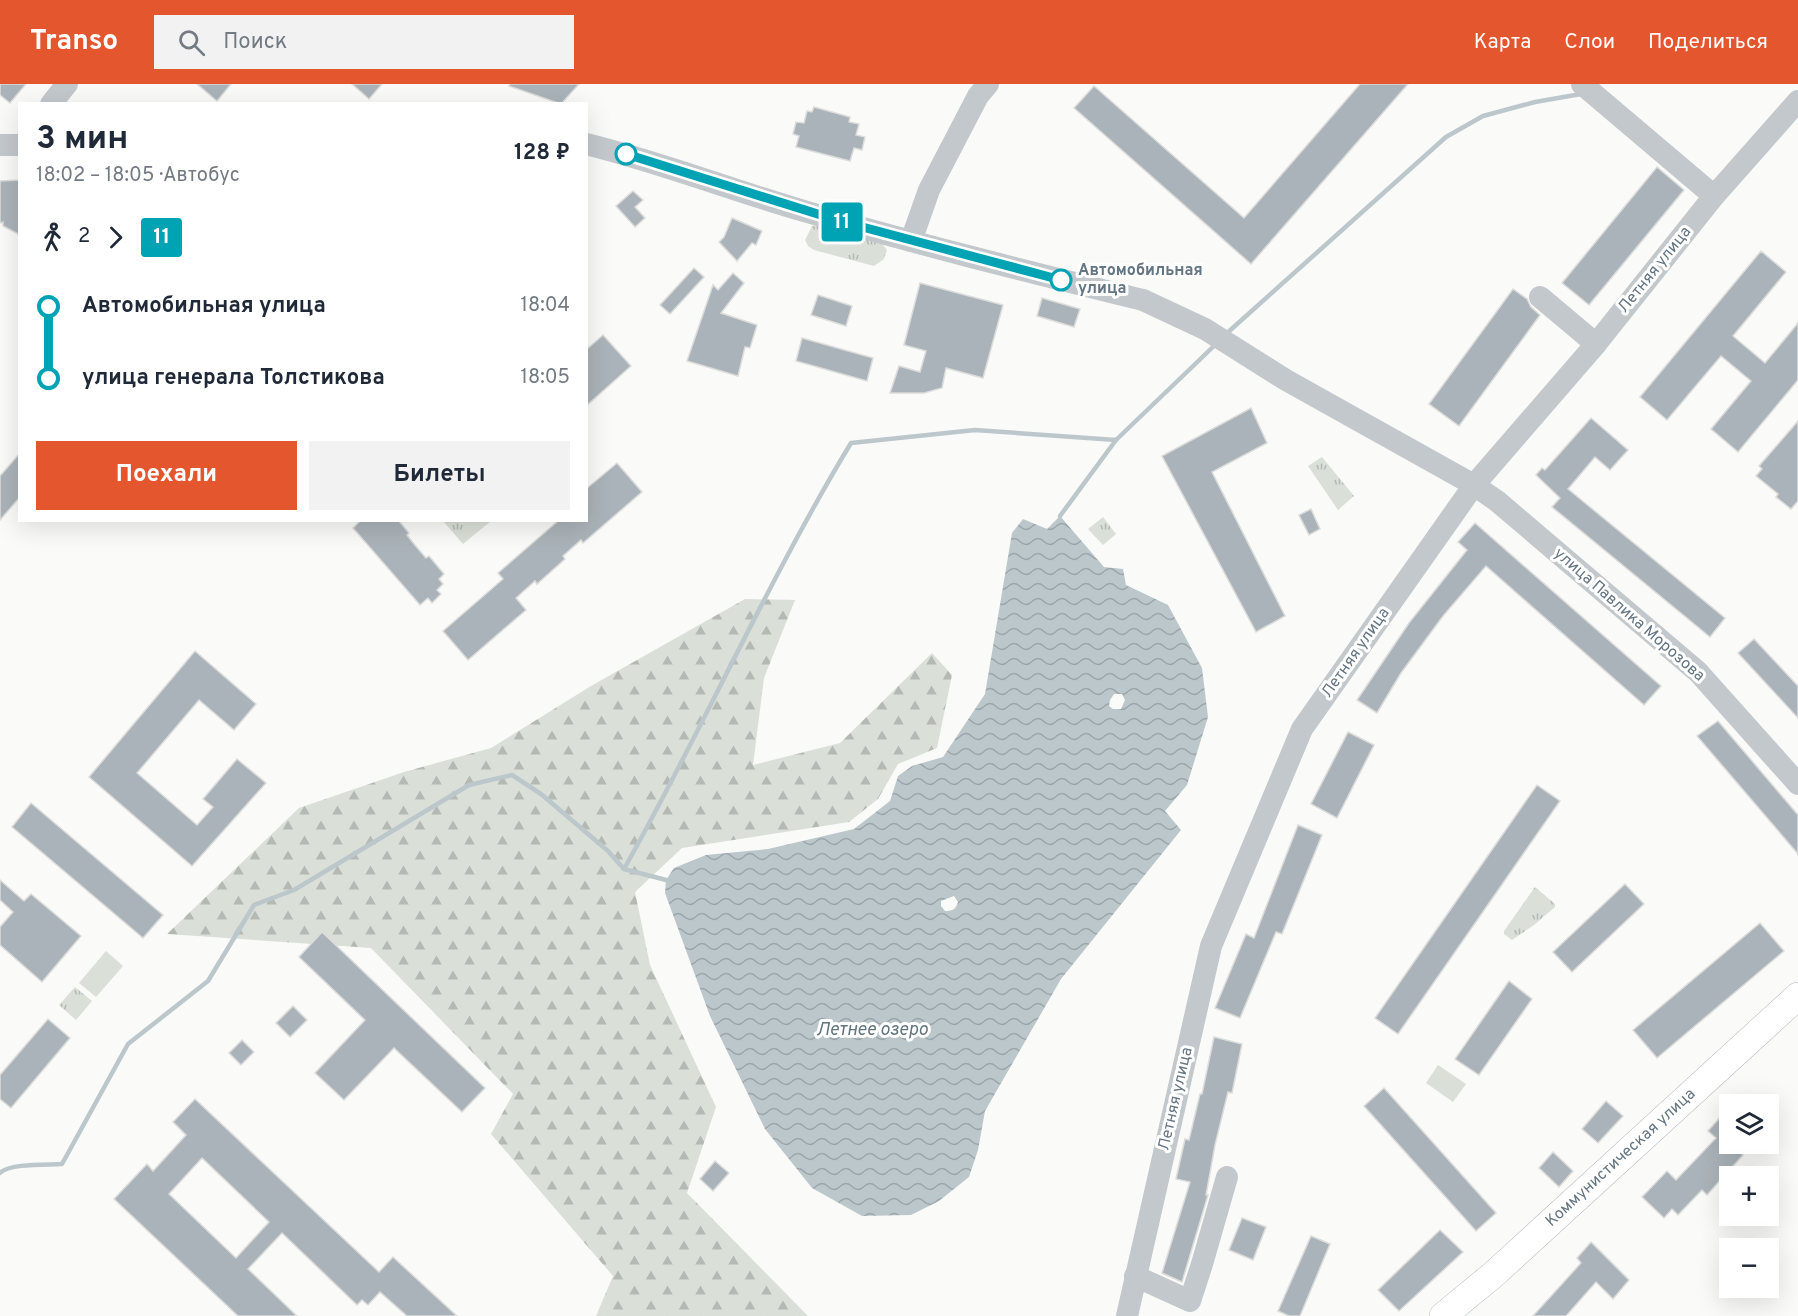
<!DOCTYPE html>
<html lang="ru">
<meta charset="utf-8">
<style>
body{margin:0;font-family:Overpass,sans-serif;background:#f2f2f3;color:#1f2937;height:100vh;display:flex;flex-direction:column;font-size:22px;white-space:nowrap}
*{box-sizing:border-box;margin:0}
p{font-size:20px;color:#747a83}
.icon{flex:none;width:33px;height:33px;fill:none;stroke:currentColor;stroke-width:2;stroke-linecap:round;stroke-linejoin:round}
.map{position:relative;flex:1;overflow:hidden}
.drawer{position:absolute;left:18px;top:18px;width:570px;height:420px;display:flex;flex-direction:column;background:#fff;border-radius:0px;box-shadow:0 6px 24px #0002}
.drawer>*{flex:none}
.badge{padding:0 12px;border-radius:4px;font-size:21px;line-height:39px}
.buttons{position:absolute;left:1719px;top:1010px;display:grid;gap:12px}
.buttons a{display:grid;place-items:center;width:60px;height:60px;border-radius:0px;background:#fff;box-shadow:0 6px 24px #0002;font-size:30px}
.map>.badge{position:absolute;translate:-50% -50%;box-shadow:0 0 0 3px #fff}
.legs{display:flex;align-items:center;gap:9px;height:66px;padding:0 18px;font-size:20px}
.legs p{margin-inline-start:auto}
.headline{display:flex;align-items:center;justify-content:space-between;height:102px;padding:0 18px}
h1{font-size:33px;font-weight:700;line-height:45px}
.cta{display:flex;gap:12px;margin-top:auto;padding:12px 18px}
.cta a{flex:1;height:69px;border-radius:0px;background:#e4572e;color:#fff;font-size:24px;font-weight:700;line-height:69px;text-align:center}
.cta a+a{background:#f2f2f3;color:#1f2937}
ul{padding:0 18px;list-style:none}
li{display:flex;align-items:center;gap:21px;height:72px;font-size:22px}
li i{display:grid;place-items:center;width:9px;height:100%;margin:0 8px;background:currentColor}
li i::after{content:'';width:15px;height:15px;margin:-8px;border:4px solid;border-radius:50%;background:#fff}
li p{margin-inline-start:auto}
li:first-child i{background:linear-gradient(#0000 50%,currentColor 0)}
li:last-child i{background:linear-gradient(currentColor 50%,#0000 0)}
header{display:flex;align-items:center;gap:36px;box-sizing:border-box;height:84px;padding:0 30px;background:#e4572e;color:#fff}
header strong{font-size:28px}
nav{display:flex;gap:33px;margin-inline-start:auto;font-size:21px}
.search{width:420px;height:54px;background:#f2f2f3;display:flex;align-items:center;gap:15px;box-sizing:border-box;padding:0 21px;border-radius:0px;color:#747a83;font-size:22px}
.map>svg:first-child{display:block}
.grass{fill:url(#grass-tufts)}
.forest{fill:url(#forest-firs)}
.pitch{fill:#dadfd7}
.water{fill:url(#water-waves);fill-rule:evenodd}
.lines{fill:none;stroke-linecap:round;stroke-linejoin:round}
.stream{stroke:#bbc7cb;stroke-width:4.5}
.building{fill:#aab3b9;stroke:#dcdcda;stroke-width:1.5;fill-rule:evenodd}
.major-casing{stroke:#b5babe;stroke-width:28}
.minor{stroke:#c3c8cc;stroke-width:22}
.major{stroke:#fff;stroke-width:27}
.line-1-casing{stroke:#fff;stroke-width:14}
.line-1{stroke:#00a3b4;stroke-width:9}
.stop-1-dot{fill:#fff;stroke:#00a3b4;stroke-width:3}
.labels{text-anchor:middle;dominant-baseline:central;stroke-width:6;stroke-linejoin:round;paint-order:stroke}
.street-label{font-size:16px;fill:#657683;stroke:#fff}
.stop-label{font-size:16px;font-weight:bold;fill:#657683;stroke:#fff;text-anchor:start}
.water-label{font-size:18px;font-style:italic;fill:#60757c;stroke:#fff}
</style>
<header>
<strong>Transo</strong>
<div class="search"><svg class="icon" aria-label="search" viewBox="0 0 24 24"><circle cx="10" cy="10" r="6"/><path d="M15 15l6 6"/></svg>Поиск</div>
<nav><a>Карта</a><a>Слои</a><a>Поделиться</a></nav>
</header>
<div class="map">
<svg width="1798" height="1232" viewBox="0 0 1798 1232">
<defs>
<pattern id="grass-tufts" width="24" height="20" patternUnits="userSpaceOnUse" patternTransform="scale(1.5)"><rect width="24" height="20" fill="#dadfd7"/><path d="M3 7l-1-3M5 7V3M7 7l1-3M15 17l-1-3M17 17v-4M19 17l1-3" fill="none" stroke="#b4b9b4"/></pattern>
<pattern id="forest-firs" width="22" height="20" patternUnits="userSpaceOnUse" patternTransform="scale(1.5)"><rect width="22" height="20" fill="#dadfd7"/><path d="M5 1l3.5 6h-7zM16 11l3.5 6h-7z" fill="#b4b9b4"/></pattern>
<pattern id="water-waves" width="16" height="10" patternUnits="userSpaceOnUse" patternTransform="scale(1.5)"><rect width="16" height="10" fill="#bbc7cb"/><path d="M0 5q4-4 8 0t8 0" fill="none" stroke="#9ca6aa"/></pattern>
</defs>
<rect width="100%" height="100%" fill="#fafaf8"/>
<g class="grass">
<path d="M 819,141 L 880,157 L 887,166 L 884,175 L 874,182 L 814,166 L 808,162 L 805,156 L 812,142 Z"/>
<path d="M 1322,373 L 1354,412 L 1338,426 L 1308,382 Z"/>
<path d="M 1103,433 L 1116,450 L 1103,461 L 1088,445 Z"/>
<path d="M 443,437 L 491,437 L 463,460 Z"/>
<path d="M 1535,803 L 1555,820 L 1555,823 L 1534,841 L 1512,856 L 1504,850 L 1504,847 Z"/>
<path d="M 75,903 L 92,917 L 76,936 L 59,921 Z"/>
</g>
<path class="forest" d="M 745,515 L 795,516 L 764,594 L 753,681 L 840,659 L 932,569 L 952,591 L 937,664 L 898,680 L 878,715 L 849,738 L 682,764 L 635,808 L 650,881 L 716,1023 L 687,1109 L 808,1232 L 596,1232 L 613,1192 L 491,1050 L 513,1010 L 371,864 L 167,850 L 299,724 L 404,688 L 491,664 L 591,602 Z"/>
<g class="pitch">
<path d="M 106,867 L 123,882 L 96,913 L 79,899 Z"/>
<path d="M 1438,981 L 1466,1000 L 1453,1018 L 1426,999 Z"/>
</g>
<path class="water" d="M 1060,432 L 1104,483 L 1123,485 L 1126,501 L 1168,521 L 1202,584 L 1208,633 L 1187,701 L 1165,727 L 1181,746 L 1061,895 L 985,1027 L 978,1066 L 969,1093 L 939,1117 L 911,1131 L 862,1132 L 812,1104 L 765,1045 L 710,932 L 665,809 L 666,796 L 674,784 L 706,771 L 768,765 L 854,745 L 890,717 L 898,692 L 912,682 L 943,673 L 985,610 L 1012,449 L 1023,435 L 1047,445 ZM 1114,610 L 1122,610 L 1125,616 L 1121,625 L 1113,625 L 1109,622 L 1110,616 ZM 954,812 L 958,818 C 956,825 953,827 945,827 L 941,822 L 941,817 Z"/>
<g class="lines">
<g class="stream">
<path d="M 1226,250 L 1446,53 L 1483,32 L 1535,18 L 1581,10"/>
<path d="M 1060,432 L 1116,356 L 1216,260"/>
<path d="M 624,785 C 703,645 768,496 851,359 L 975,346 L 1116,356"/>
<path d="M 0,1089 C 10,1079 47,1081 62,1080 L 128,960 L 208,897 L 254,821 L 294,806 L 469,701 L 512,691 L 541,710 L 608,767 L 624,785 L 666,796"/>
</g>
</g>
<g class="building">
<path d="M 0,0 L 26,0 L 10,19 L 0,11 Z"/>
<path d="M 197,0 L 231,0 L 217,17 Z"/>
<path d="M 352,0 L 382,0 L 369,15 Z"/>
<path d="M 510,0 L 579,0 L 561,20 L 509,2 Z"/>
<path d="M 1360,0 L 1408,0 L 1251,180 L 1074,24 L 1094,2 L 1244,134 Z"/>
<path d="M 814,23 L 850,33 L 849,38 L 859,40 L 856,51 L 865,53 L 862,66 L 854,64 L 850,77 L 796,63 L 799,52 L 793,50 L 796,38 L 804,39 L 807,27 L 812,28 Z"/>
<path d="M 1657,83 L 1684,106 L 1589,221 L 1562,199 Z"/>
<path d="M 20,96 L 20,151 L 3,142 L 3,138 L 0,139 L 0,97 Z"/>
<path d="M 633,107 L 643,116 L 635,123 L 645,134 L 635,143 L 616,122 Z"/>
<path d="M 732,134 L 762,147 L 756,161 L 752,159 L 737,177 L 719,158 L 724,153 Z"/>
<path d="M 1761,167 L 1786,188 L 1733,252 L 1765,279 L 1798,239 L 1798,296 L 1738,368 L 1711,345 L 1751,297 L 1721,272 L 1667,336 L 1640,313 Z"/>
<path d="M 694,184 L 704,193 L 670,230 L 660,221 Z"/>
<path d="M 733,189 L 744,199 L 721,229 L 757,241 L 750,264 L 745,263 L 738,292 L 687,277 L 713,201 L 718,206 Z"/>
<path d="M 920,199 L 1003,221 L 983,294 L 946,284 L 942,304 L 924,309 L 890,309 L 899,282 L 920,288 L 926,267 L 904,261 Z"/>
<path d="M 1513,205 L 1527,215 L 1531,223 L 1540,231 L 1459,342 L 1429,320 Z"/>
<path d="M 818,211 L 852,222 L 846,242 L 811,231 Z"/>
<path d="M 1042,214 L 1080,225 L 1074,243 L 1037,232 Z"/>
<path d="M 603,251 L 631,282 L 586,322 L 586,266 Z"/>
<path d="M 802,254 L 873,274 L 867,297 L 796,277 Z"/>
<path d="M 1251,324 L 1267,359 L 1212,388 L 1285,532 L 1256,548 L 1162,372 Z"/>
<path d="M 1591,334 L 1628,366 L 1610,386 L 1595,373 L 1568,405 L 1725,534 L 1710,553 L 1552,423 L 1560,414 L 1536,391 L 1542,384 L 1545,386 Z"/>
<path d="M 1798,337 L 1798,417 L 1791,425 L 1776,413 L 1778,410 L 1756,392 L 1762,385 L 1759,382 Z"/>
<path d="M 20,369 L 20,413 L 0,436 L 0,392 Z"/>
<path d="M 617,379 L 642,408 L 583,459 L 581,456 L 563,472 L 565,475 L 537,500 L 535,497 L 516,514 L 526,526 L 468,576 L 443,547 L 503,495 L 498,489 L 559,436 L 586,436 L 586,405 Z"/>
<path d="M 1311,425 L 1320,445 L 1309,451 L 1299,431 Z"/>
<path d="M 361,436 L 398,436 L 409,449 L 407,451 L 414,460 L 426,474 L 429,472 L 444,490 L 439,495 L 443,500 L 437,506 L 441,510 L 432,519 L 428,514 L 420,521 L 353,444 Z"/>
<path d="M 1475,439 L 1661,602 L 1644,621 L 1486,482 L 1443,532 L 1401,589 L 1377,629 L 1357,616 L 1409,539 L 1467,466 L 1458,458 Z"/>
<path d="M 1754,555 L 1798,602 L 1798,634 L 1738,569 Z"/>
<path d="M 195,567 L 256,620 L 234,646 L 199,616 L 137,689 L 197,741 L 213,723 L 203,715 L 237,675 L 266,699 L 192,782 L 89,693 Z"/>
<path d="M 1718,637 L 1798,731 L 1798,770 L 1697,652 Z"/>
<path d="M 1348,648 L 1374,661 L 1337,734 L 1311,720 Z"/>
<path d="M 1537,701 L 1560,717 L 1398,950 L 1375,934 Z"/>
<path d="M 31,719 L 163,831 L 143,854 L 12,743 Z"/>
<path d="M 1298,741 L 1322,751 L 1282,850 L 1276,848 L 1240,934 L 1215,924 L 1246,850 L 1254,854 Z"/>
<path d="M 0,796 L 24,817 L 31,810 L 81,852 L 42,898 L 0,861 L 0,843 L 13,828 L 0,816 Z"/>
<path d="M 1625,800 L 1644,820 L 1572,888 L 1553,868 Z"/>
<path d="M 1760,839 L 1784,867 L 1657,974 L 1633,946 Z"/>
<path d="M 322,848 L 485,1004 L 462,1028 L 394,964 L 344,1016 L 315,989 L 365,936 L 299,873 Z"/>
<path d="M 1509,897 L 1532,915 L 1479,991 L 1455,975 Z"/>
<path d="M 293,922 L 307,936 L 290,953 L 276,939 Z"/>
<path d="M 48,935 L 70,954 L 11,1024 L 0,1015 L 0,991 Z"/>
<path d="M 1214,953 L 1242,960 L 1232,1009 L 1228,1008 L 1215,1061 L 1206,1111 L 1208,1111 L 1182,1198 L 1162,1189 L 1190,1098 L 1176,1095 L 1185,1055 L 1189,1056 L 1200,1010 L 1202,1010 Z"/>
<path d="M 242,956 L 254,968 L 241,981 L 229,969 Z"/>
<path d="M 1384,1004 L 1496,1129 L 1476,1147 L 1364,1022 Z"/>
<path d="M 195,1015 L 379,1188 L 393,1173 L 457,1232 L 407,1232 L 380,1208 L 368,1221 L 362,1216 L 357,1221 L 282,1149 L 248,1185 L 297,1232 L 238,1232 L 114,1115 L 147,1080 L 153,1087 L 186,1051 L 173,1038 ZM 202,1074 L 269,1138 L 236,1174 L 169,1110 Z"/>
<path d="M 1606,1017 L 1623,1032 L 1598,1059 L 1582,1045 Z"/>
<path d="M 1723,1030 L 1730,1036 L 1730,1059 L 1743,1071 L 1707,1111 L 1702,1106 L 1678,1131 L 1672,1125 L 1664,1134 L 1642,1113 L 1667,1087 L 1676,1096 L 1716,1054 L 1708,1047 Z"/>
<path d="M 1553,1068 L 1573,1087 L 1559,1103 L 1539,1084 Z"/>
<path d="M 715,1077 L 729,1089 L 713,1107 L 700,1095 Z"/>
<path d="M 1242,1134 L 1266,1143 L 1253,1176 L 1229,1166 Z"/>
<path d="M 1440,1146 L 1463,1168 L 1399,1227 L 1378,1206 Z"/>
<path d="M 1311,1152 L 1330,1160 L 1300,1232 L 1289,1232 L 1278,1227 Z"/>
<path d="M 1591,1158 L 1629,1196 L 1613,1215 L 1596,1198 L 1566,1232 L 1533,1232 L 1581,1179 L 1577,1174 Z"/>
</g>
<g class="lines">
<g class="major-casing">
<g id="major">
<path id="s1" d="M 1443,1232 L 1494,1190 L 1798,912"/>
</g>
</g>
<g class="minor">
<path d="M 1582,0 L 1714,112"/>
<path d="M 51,20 L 67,0"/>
<path d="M 586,60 C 660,78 731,106 804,127 C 916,160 1030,188 1143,216 L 1205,245 L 1286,296 L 1474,401 L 1497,417 L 1698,588 L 1798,700"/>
<path d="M 0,61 L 20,61"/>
<path d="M 911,157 L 929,106 L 978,12 L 988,0"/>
<path d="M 1540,213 L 1596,260"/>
<path d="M 1135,1192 L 1190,1217 L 1202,1180 L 1227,1093"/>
<path d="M 1127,1232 L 1211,862 L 1302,645 L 1474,401 L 1596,260 L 1714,112 L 1798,17"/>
</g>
<use href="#major" class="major"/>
</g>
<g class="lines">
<g class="line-1-casing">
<path id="line-1" d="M 626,70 L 840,137 L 1061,196"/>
</g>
<use href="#line-1" class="line-1"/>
</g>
<g class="stop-1-dot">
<circle cx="626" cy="70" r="10"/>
<circle cx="1061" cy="196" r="10"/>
</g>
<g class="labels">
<g class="street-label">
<text transform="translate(1655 186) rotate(-51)">Летняя улица</text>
<text transform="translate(1629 531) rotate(41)">улица Павлика Морозова</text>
<text transform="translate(1356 569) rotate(-55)">Летняя улица</text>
<text transform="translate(1176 1015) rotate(-77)">Летняя улица</text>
<text stroke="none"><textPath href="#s1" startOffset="238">Коммунистическая улица</textPath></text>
</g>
<g class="stop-label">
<text x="1078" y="187">Автомобильная<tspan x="1078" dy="18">улица</tspan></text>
</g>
<g class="water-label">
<text x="872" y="946">Летнее озеро</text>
</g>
</g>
</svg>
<div class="buttons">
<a><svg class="icon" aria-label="layers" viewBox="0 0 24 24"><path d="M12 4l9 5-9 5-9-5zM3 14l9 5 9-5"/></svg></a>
<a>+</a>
<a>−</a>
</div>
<b class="badge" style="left:842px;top:138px;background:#00a3b4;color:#fff">11</b>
<section class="drawer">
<div class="headline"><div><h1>3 мин</h1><p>18:02 – 18:05 · Автобус</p></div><b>128 ₽</b></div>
<div class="legs"><svg class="icon" aria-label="walk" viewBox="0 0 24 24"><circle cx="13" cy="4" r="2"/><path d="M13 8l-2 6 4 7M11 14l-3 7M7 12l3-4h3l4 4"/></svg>2<svg class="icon" aria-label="forward" viewBox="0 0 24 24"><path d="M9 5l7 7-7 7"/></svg><b class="badge" style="background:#00a3b4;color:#fff">11</b></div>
<ul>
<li><i style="color:#00a3b4"></i><b>Автомобильная улица</b><p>18:04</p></li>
<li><i style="color:#00a3b4"></i><b>улица генерала Толстикова</b><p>18:05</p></li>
</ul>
<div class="cta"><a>Поехали</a><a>Билеты</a></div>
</section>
</div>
